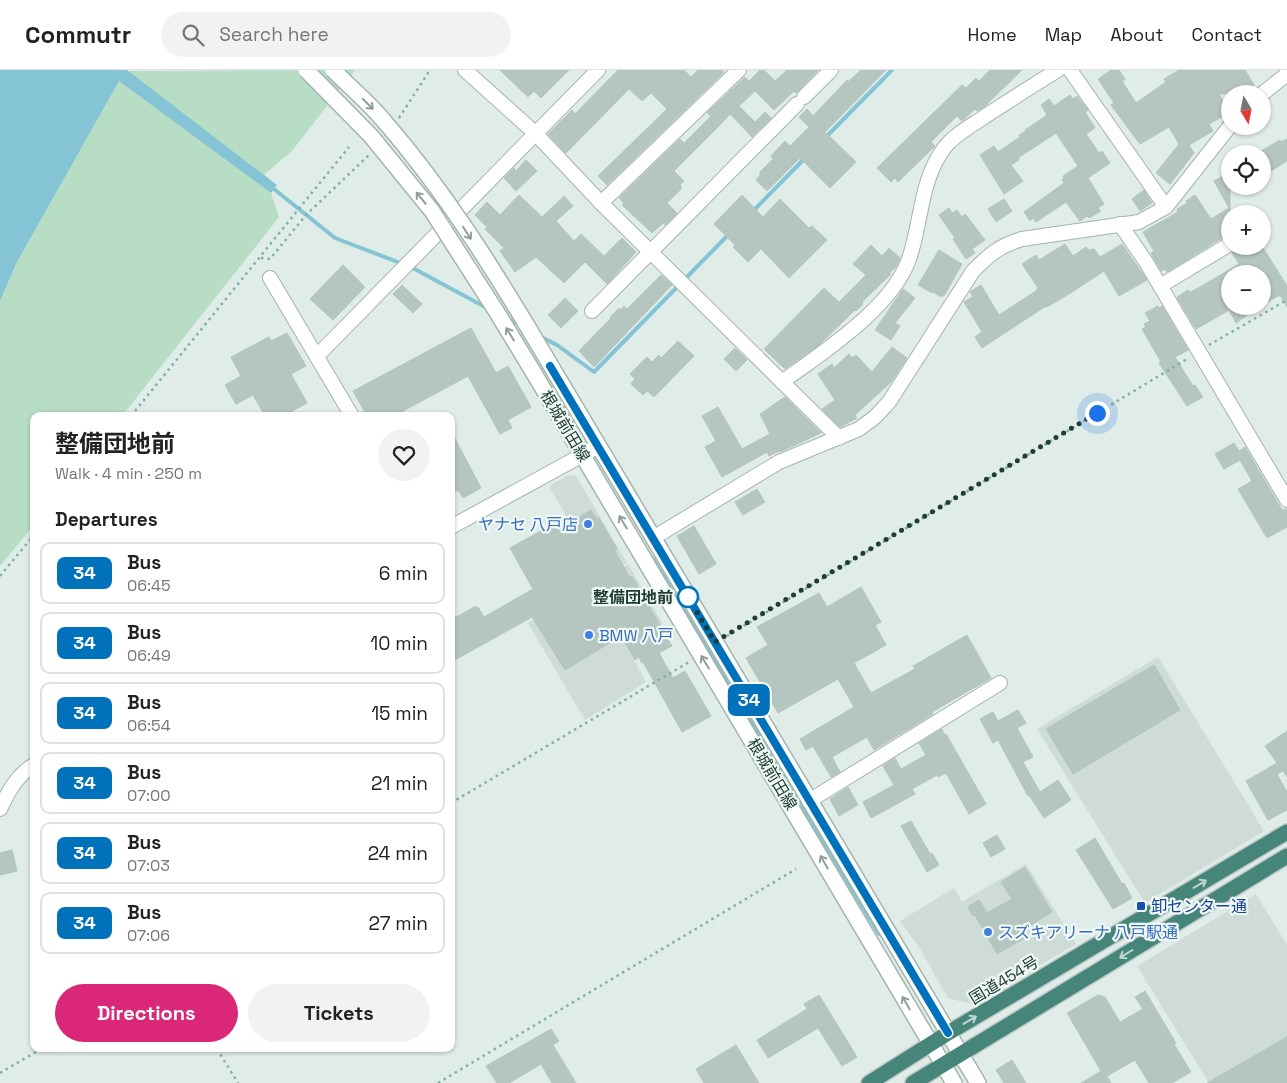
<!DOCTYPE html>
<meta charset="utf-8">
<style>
body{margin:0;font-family:"Space Grotesk","Noto Sans JP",sans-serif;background:#f2f2f2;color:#222;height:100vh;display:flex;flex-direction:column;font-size:19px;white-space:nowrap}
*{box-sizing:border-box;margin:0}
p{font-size:16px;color:#767676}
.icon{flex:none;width:28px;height:28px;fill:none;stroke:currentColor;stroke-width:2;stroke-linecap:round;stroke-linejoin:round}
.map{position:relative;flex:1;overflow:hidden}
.panel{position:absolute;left:30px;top:342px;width:425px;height:640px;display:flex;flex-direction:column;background:#fff;border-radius:10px;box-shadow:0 1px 4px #0004}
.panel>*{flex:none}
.badge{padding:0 10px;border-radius:8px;font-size:18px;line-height:32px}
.needle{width:32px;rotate:170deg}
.tools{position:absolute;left:1221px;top:15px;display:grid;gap:10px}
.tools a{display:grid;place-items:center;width:50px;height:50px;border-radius:50%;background:#fff;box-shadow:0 1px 4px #0004;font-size:25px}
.you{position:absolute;width:25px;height:25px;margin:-12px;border:4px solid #fff;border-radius:50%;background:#1a73e8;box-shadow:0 0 0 8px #1a73e833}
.map>.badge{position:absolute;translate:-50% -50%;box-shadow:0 0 0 2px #fff}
h2{padding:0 25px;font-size:19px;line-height:45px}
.round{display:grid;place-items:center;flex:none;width:52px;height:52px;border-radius:26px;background:#f2f2f2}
.head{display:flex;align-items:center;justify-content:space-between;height:85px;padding:0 25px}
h1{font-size:24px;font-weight:700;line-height:38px}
.action{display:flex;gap:10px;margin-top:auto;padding:10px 25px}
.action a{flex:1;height:58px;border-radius:30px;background:#db2777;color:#fff;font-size:20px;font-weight:700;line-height:58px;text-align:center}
.action a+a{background:#f2f2f2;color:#222}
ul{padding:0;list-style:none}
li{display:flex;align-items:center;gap:15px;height:62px;margin:0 10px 8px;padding:0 15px;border:2px solid #e0e0e0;border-radius:10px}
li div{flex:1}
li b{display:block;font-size:19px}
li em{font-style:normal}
li .badge{min-width:55px;font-weight:700;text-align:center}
header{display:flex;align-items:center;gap:30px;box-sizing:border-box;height:70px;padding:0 25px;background:#fff;border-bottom:1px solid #e0e0e0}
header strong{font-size:24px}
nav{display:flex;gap:28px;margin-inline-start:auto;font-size:18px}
.search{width:350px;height:45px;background:#f2f2f2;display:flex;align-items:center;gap:12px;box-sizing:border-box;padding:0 18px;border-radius:28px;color:#767676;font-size:19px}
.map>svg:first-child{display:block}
.built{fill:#cedbd6}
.green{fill:#b7dec4}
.water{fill:#85c4d4}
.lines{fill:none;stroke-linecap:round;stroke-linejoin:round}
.stream{stroke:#85c4d4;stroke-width:4}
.building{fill:#b5c6c0;stroke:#b2c5be}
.minor-casing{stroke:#a3b4ae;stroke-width:16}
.tertiary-casing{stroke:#a3b4ae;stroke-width:18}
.trunk-casing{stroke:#c1c8c7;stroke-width:18}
.path{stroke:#7fb1a3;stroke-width:2.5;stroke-dasharray:2.5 4;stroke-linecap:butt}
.minor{stroke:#fff;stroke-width:14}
.tertiary{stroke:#fff;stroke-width:15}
.trunk{stroke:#46867a;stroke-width:15}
.tertiary-bridge-casing{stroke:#a3b4ae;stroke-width:18;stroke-linecap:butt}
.tertiary-bridge{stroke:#fff;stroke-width:15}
.oneway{stroke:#909e9a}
.oneway2{stroke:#bdd6cf}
.line-casing{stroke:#fff;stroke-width:11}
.line{stroke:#0072bc;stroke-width:8}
.walk{stroke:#203c36;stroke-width:5;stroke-dasharray:0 9}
.shop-dot{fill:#3f7fe0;stroke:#f0f8f4;stroke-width:2}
.stop-dot{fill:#fff;stroke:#0072bc;stroke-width:2.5}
.transit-dot{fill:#1a4fb4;stroke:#f0f8f4;stroke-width:2}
.labels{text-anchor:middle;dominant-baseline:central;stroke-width:4.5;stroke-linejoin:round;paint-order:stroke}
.street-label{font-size:16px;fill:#203c36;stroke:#f0f8f4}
.shop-label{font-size:16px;fill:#366cbe;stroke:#f0f8f4;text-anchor:start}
.stop-label{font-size:16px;font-weight:bold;fill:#203c36;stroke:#f0f8f4;text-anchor:end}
.transit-label{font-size:16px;fill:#164399;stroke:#f0f8f4;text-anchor:start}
</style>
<header>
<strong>Commutr</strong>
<div class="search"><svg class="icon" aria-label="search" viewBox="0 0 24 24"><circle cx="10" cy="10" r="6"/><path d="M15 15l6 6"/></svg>Search here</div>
<nav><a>Home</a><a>Map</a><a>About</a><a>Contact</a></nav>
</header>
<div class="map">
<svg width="1287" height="1013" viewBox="0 0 1287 1013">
<rect width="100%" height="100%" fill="#e0ece7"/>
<g class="built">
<path d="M 569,405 L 576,406 L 627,493 L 602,507 L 549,416 Z"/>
<path d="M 628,494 L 663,554 L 626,576 L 646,612 L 585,650 L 528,553 Z"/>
<path d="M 1158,587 L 1264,761 L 1145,833 L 1037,659 Z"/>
<path d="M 1026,794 L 1076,874 L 1044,893 L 1019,905 L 971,934 L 948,928 L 919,877 L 900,851 L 954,818 L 962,832 Z"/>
<path d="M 1256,824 L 1287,875 L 1287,1013 L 1209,1013 L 1137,896 Z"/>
</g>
<g class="green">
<path d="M 355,0 L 292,81 L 264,105 L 126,1 Z"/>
<path d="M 119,10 L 271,123 L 279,147 L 122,346 L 34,346 L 34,455 L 0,496 L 0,231 L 17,192 Z"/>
</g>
<path class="water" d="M 0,0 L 127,0 L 277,115 L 271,123 L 119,11 L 17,192 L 0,231 Z"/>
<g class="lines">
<g class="stream">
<path d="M 825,68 L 892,0"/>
<path d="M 274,119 L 335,168 L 403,194"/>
<path d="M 753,141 L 806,87"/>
<path d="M 409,196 L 487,238"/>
<path d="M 684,210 L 730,163"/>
<path d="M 506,248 L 520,255"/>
<path d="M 539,266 L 557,275 L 594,302 L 679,215"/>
<path d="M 653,489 L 879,864"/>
</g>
</g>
<g class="building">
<path d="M 500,0 L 569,0 L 541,28 L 534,21 L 528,27 Z"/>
<path d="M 618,0 L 684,0 L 691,7 L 698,0 L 721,0 L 724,2 L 607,115 L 598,106 L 667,39 L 651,23 L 642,31 L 629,19 L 566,83 L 548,64 L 572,40 L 575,44 Z"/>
<path d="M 760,0 L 764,0 L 775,11 L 787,0 L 818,0 L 796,23 L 794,21 L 774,40 L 755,21 L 739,36 L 755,52 L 765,42 L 771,48 L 752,67 L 730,44 L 719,56 L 674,101 L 684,111 L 680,115 L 682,118 L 667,133 L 677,143 L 665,155 L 663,153 L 652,163 L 622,135 L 624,133 L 619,128 L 680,69 L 684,73 L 711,46 L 707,43 L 745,7 L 749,11 Z"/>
<path d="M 861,0 L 886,0 L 825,62 L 856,92 L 830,118 L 800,88 L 767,121 L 756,110 L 761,104 L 759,103 L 773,89 L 771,86 L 785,71 L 790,76 L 809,57 L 799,47 L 807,39 L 813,46 L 847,10 L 848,12 Z"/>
<path d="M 990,0 L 1022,0 L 985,36 L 977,41 L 975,39 L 962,51 L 957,46 L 931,72 L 935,76 L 898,112 L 895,108 L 891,112 L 877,98 L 962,15 L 966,18 L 976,8 L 979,11 Z"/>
<path d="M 1111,0 L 1119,0 L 1125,9 L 1122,11 L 1136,33 L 1166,12 L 1164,9 L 1179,0 L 1245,0 L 1254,15 L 1240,24 L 1219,24 L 1230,42 L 1209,54 L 1213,61 L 1189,75 L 1194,83 L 1170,114 L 1156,103 L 1179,74 L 1169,57 L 1140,74 L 1111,35 L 1114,33 L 1098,9 Z"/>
<path d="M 1070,25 L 1073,29 L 1077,26 L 1088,40 L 1085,42 L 1095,58 L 1086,64 L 1099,83 L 1102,81 L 1110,93 L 1088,108 L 1104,134 L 1098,138 L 1101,141 L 1089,148 L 1087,146 L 1080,151 L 1066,132 L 1036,152 L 1033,148 L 1030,151 L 1024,142 L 1064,113 L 1062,110 L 1064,108 L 1063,106 L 1078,96 L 1056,63 L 1018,88 L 1019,90 L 1011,95 L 1023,111 L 1004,124 L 980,85 L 994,76 L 998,82 L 1020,67 L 1019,65 L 1026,61 L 1025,60 L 1047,45 L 1041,35 L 1049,29 L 1054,36 Z"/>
<path d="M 1287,69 L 1287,91 L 1269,102 L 1262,91 L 1262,84 L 1256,84 L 1280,70 L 1281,72 Z"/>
<path d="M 526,90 L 537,101 L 516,121 L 504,108 L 514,98 L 516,101 Z"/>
<path d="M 1230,102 L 1230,163 L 1167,202 L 1165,199 L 1161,201 L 1151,183 L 1154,181 L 1143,162 L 1178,142 L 1177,139 L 1187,133 L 1186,131 L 1195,125 L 1211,149 L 1229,138 L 1214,111 Z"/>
<path d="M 1144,120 L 1152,133 L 1140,141 L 1132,129 Z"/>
<path d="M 519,125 L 542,147 L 564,126 L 573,136 L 556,151 L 574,171 L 581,164 L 604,186 L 622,168 L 636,182 L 607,214 L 585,192 L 564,213 L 536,187 L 515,202 L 500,181 L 504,178 L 485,159 L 487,157 L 475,145 L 487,132 L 500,145 Z"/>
<path d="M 742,125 L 763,147 L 780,129 L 809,158 L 812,156 L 827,170 L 789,208 L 761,179 L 748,192 L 733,177 L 735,175 L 714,154 Z"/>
<path d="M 1004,129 L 1012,141 L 996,152 L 988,139 Z"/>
<path d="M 949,138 L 952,143 L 957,140 L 962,147 L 965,144 L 985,170 L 972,179 L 975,183 L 966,189 L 953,169 L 955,168 L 939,145 Z"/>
<path d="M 1065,174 L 1073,186 L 1086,177 L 1088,180 L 1094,179 L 1100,187 L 1122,174 L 1147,210 L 1119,226 L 1104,201 L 1072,222 L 1047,237 L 1046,236 L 982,278 L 975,267 L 982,262 L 964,232 L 973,227 L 970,222 L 971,221 L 981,215 L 999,245 L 1036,221 L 1038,218 L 1022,194 L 1036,185 L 1039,190 Z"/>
<path d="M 871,175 L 882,186 L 889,178 L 900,188 L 896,197 L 889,203 L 891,204 L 862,232 L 863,234 L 856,241 L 855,240 L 819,275 L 785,299 L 764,279 L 824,218 L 839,232 L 866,205 L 853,194 Z"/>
<path d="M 1242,176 L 1262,176 L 1287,216 L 1287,237 L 1280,225 L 1262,235 L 1262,204 L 1230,204 L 1230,236 L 1260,236 L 1236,253 L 1229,240 L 1196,259 L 1177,227 L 1188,220 L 1190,222 L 1200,217 L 1239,194 L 1232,183 Z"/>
<path d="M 939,180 L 962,194 L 944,226 L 939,226 L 933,222 L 932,223 L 918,215 Z"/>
<path d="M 343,195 L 365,217 L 333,250 L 310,229 Z"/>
<path d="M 661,205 L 672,215 L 594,297 L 579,281 L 611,248 L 610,247 L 619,238 L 621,240 L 624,236 L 627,239 Z"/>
<path d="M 402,215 L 422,234 L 413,243 L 393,224 Z"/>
<path d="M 903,219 L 915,228 L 895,253 L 900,256 L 891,270 L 875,260 Z"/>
<path d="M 565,228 L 578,241 L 561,258 L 548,245 Z"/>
<path d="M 1158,236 L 1159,238 L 1162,236 L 1188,280 L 1175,287 L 1193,316 L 1195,315 L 1203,327 L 1187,336 L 1159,293 L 1161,292 L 1142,259 L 1146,257 L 1144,254 L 1150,251 L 1145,243 Z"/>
<path d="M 471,258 L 496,303 L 508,296 L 531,337 L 508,350 L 512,358 L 500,364 L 468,306 L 394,346 L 367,346 L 353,321 Z"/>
<path d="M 287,263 L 306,296 L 291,304 L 307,333 L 283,346 L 265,346 L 253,325 L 236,334 L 225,315 L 241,306 L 231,287 L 269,267 L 271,271 Z"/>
<path d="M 678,271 L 694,286 L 654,327 L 647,321 L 643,325 L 631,314 L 635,309 L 630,304 L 647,287 L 652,292 L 659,285 L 661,288 Z"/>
<path d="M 892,277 L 907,288 L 891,312 L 855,345 L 857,348 L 840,357 L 822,339 L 835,330 L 818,304 L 832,294 L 834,298 L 849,284 L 852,288 L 856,285 L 872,302 Z"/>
<path d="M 735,278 L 747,290 L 736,301 L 724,289 Z"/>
<path d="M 785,327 L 821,363 L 780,382 L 779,381 L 769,386 L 767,382 L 722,407 L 705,377 L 716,371 L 702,346 L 718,337 L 742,379 L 770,364 L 760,344 Z"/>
<path d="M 451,361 L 481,418 L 463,428 L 458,420 L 451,424 Z"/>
<path d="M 1234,373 L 1239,381 L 1245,377 L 1282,440 L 1287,439 L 1287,457 L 1267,468 L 1238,419 L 1252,411 L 1240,390 L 1224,399 L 1215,384 Z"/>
<path d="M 757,419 L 765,432 L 743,445 L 735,432 Z"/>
<path d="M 591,440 L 597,449 L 599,448 L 617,479 L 615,481 L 630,508 L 632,506 L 672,576 L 659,583 L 673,608 L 685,601 L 711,646 L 682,662 L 643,592 L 642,593 L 639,587 L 635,590 L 621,566 L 565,600 L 532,547 L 455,590 L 451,583 L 451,550 L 474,537 L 478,537 L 484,547 L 533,519 L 510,478 L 566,447 L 569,453 Z"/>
<path d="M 694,456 L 716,494 L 699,504 L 677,466 Z"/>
<path d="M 861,517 L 881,552 L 875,555 L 886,575 L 854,593 L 871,623 L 915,599 L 913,596 L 967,565 L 991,608 L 932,642 L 933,644 L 874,680 L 867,667 L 832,687 L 840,702 L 831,707 L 813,676 L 806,680 L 800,669 L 854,637 L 838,609 L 778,643 L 746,588 L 768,575 L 757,557 L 819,523 L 827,537 Z"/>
<path d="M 1154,595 L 1180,640 L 1073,704 L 1046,659 Z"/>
<path d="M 1018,640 L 1026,653 L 1017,658 L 1033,687 L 1023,692 L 1040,722 L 1058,710 L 1071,730 L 1044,748 L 1029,725 L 1028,726 L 998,670 L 993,673 L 980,649 L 993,642 L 998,651 Z"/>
<path d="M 942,659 L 944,664 L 946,664 L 986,734 L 969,744 L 946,703 L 938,707 L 937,705 L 912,719 L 915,724 L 871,748 L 863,732 L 894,715 L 883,696 L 895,688 L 901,699 L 926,685 L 919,673 Z"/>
<path d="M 1287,661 L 1287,707 L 1283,701 L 1277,704 L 1287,722 L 1287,740 L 1268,750 L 1246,711 L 1277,693 L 1265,676 Z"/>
<path d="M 848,717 L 858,735 L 839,746 L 830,729 Z"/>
<path d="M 911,751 L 930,784 L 932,783 L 939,795 L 927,802 L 901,756 Z"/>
<path d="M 997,765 L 1005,779 L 991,787 L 983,773 Z"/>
<path d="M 1095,768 L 1122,814 L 1124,813 L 1132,828 L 1113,839 L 1076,780 Z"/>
<path d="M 12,780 L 17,801 L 0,805 L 0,783 Z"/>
<path d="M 1025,797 L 1052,842 L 1021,861 L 1025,868 L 997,884 L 975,845 L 973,846 L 968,837 L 979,830 L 987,843 L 1012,829 L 1001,812 Z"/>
<path d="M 1145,921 L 1176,973 L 1174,974 L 1191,1002 L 1172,1013 L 1149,1013 L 1135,990 L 1107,1006 L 1111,1013 L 1081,1013 L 1101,1001 L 1067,943 L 1098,925 L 1105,927 L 1120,952 L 1143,939 L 1135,927 Z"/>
<path d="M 819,925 L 857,987 L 842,996 L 818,958 L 768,988 L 757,970 L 807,939 L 804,934 Z"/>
<path d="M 551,959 L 559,971 L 553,975 L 576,1013 L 552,1013 L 541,994 L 509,1013 L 497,1013 L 486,996 Z"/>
<path d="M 1287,967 L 1287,1013 L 1207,1013 Z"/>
<path d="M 736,975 L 759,1013 L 704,1013 L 696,999 Z"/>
<path d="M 1012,990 L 1026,1013 L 1004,1013 L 996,1000 Z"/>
</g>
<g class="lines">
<g class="minor-casing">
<g id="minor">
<path d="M 465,0 L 536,64 L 601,133 L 839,368"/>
<path d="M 1070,0 L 1166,137"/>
<path d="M 1262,24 L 1287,4"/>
<path d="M 804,27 L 831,0"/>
<path d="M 601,133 L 739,0"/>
<path d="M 1120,154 L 1146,192 L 1287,430"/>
<path d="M 270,208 L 352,346"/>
<path d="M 1160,216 L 1230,174"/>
<path d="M 592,241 L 797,34"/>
<path d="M 317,286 L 598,0"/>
<path d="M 782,312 C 823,282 892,238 909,189 C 922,152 920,109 945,77 C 955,64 971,56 984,47 C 1009,31 1033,15 1058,0"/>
<path d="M 451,457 L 597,377"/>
<path d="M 653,468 L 779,392 L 859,359 L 875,347 L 889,332 L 973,201 C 990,184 999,176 1022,169 L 1139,152 L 1166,137 L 1230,56"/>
<path d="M 809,731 L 1000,613"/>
<path d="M 0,739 C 8,722 17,705 34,695"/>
</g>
</g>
<g class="tertiary-casing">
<g id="tertiary">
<path d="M 551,296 L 978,1013"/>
<path d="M 535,305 L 954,1013"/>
</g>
</g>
<g class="trunk-casing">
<g id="trunk">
<path d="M 869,1013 L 948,963 L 1287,762"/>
<path d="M 913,1013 L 1287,786"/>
</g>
</g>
<g class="path">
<path d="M 399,48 L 430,0"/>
<path d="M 261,188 L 270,189 L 306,145 L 369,85"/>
<path d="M 1209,275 L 1287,230"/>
<path d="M 131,346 L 349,77"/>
<path d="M 0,506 L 34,465"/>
<path d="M 727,566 L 1187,289"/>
<path d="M 451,733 L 689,592"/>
<path d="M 217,979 L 238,1013"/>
<path d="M 0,1003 L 41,979"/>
<path d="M 438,1013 L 796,799"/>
</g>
<use href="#minor" class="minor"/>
<use href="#tertiary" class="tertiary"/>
<use href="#trunk" class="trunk"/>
<g class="tertiary-bridge-casing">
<g id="tertiary-bridge">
<path d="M 306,0 L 371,66 L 432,141 L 498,244 L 535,305"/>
<path d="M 333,0 C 350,17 369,33 384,51 C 449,126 501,211 551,296"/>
</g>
</g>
<use href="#tertiary-bridge" class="tertiary-bridge"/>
</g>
<defs><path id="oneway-shaft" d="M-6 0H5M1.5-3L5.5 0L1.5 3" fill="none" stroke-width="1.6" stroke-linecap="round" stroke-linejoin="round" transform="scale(1.25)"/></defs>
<g class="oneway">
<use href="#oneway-shaft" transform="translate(368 34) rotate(45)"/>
<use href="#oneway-shaft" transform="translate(421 128) rotate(-129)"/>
<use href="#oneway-shaft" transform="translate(467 163) rotate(57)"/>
<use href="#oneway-shaft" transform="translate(510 264) rotate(-121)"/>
<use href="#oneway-shaft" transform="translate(623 452) rotate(-121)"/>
<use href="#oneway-shaft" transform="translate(705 592) rotate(-121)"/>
<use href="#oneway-shaft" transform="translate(824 792) rotate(-120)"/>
<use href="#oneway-shaft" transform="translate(906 933) rotate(-120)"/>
</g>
<g class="oneway2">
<use href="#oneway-shaft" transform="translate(1200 814) rotate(-31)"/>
<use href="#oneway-shaft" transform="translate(1126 884) rotate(148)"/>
<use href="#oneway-shaft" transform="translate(970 950) rotate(-31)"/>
</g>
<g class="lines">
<g class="line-casing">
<path id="line" d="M 550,296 L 948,963"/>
</g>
<use href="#line" class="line"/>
<path class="walk" d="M 688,527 L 715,572 L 1097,343"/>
</g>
<g class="shop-dot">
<circle cx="588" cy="454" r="5"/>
<circle cx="589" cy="565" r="5"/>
<circle cx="988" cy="862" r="5"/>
</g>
<circle class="stop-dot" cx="688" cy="527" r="10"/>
<rect class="transit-dot" x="1136" y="831" width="10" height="10" rx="2.5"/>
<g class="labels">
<g class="street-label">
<text transform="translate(565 356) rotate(59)">根城前田線</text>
<text transform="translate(772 704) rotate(59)">根城前田線</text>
<text transform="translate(1004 910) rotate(-31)">国道454号</text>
</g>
<g class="shop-label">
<text x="578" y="454" text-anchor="end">ヤナセ 八戸店</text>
<text x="599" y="565">BMW 八戸</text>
<text x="998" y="862">スズキアリーナ 八戸駅通</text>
</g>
<g class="stop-label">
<text x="673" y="527">整備団地前</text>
</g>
<g class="transit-label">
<text x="1151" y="836">卸センター通</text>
</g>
</g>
</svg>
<div class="tools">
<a><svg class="needle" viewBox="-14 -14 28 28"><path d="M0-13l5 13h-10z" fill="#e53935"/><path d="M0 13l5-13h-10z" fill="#767676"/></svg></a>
<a><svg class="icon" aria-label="locate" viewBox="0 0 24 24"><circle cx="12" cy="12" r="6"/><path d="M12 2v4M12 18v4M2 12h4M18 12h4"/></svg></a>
<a>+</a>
<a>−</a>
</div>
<div class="you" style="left:1097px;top:343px"></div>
<b class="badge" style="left:749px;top:630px;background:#0072bc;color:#fff">34</b>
<section class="panel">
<div class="head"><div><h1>整備団地前</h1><p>Walk · 4 min · 250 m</p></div><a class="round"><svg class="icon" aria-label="heart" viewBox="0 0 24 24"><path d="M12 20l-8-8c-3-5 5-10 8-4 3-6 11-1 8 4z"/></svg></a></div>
<h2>Departures</h2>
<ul>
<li><span class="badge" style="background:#0072bc;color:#fff">34</span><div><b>Bus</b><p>06:45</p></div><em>6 min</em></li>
<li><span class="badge" style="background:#0072bc;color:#fff">34</span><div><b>Bus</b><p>06:49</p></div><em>10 min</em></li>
<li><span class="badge" style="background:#0072bc;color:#fff">34</span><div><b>Bus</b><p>06:54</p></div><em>15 min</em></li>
<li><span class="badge" style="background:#0072bc;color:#fff">34</span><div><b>Bus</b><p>07:00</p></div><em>21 min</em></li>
<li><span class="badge" style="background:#0072bc;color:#fff">34</span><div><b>Bus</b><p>07:03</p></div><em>24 min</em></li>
<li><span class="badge" style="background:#0072bc;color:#fff">34</span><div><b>Bus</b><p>07:06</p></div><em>27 min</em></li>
</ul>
<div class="action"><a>Directions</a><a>Tickets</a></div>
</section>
</div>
